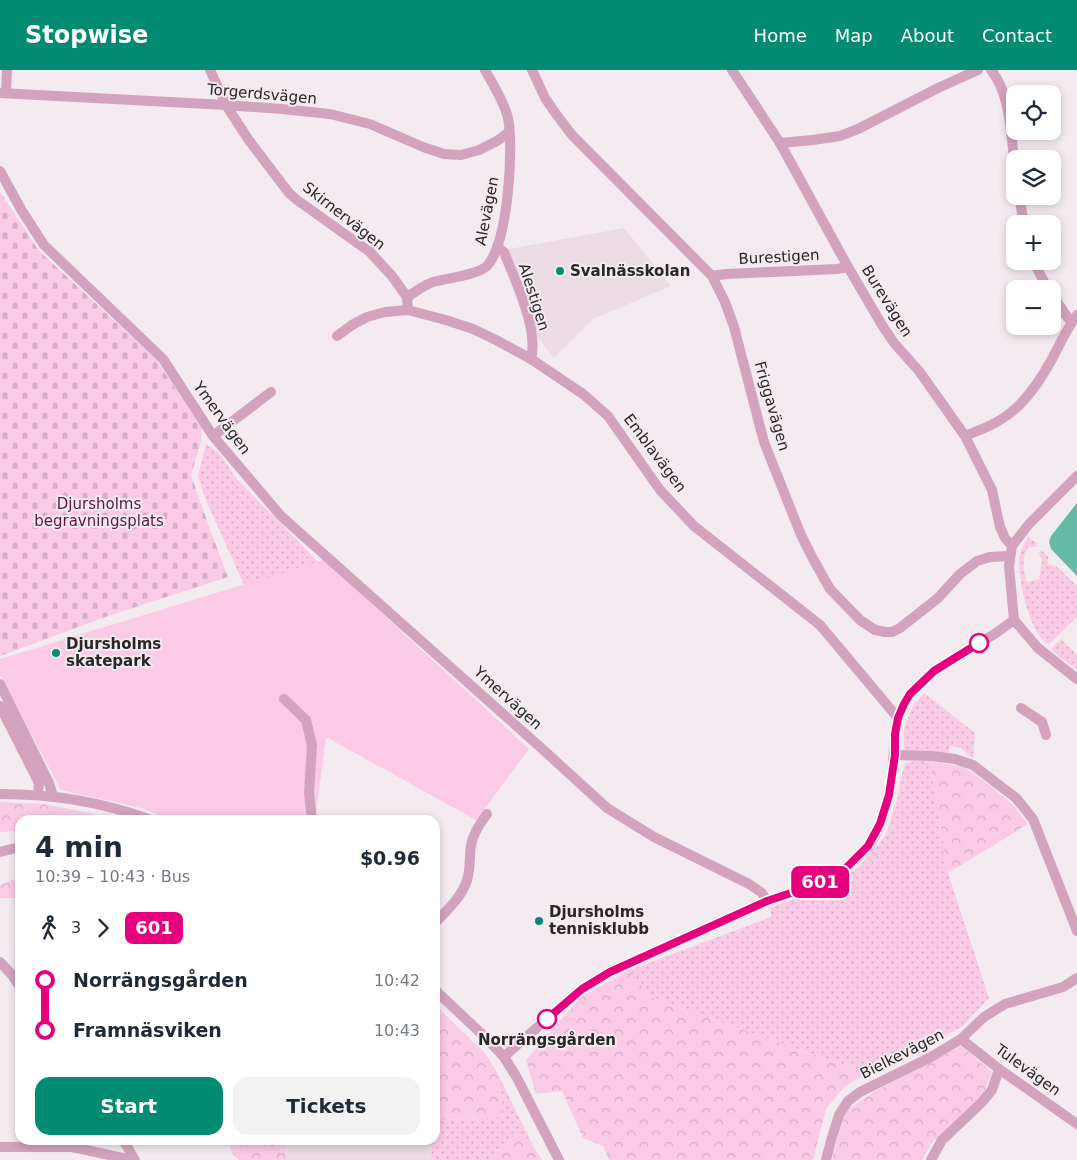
<!DOCTYPE html>
<meta charset="utf-8">
<style>
body{margin:0;font-family:"DejaVu Sans",sans-serif;background:#f2f2f3;color:#1f2937;height:100vh;display:flex;flex-direction:column;font-size:19px;white-space:nowrap}
*{box-sizing:border-box;margin:0}
p{font-size:16px;color:#747a83}
.icon{flex:none;width:28px;height:28px;fill:none;stroke:currentColor;stroke-width:2;stroke-linecap:round;stroke-linejoin:round}
.map{position:relative;flex:1;overflow:hidden}
.panel{position:absolute;left:15px;top:745px;width:425px;height:330px;display:flex;flex-direction:column;background:#fff;border-radius:15px;box-shadow:0 2px 8px #0003}
.panel>*{flex:none}
.badge{padding:0 10px;border-radius:8px;font-size:18px;line-height:32px}
.tools{position:absolute;left:1006px;top:15px;display:grid;gap:10px}
.tools a{display:grid;place-items:center;width:55px;height:55px;border-radius:10px;background:#fff;box-shadow:0 2px 8px #0003;font-size:25px}
.map>.badge{position:absolute;translate:-50% -50%;box-shadow:0 0 0 2px #fff}
.legs{display:flex;align-items:center;gap:8px;height:55px;padding:0 20px;font-size:16px}
.legs p{margin-inline-start:auto}
.head{display:flex;align-items:center;justify-content:space-between;height:85px;padding:0 20px}
h1{font-size:28px;font-weight:800;line-height:38px}
.primary-button{display:flex;gap:10px;margin-top:auto;padding:10px 20px}
.primary-button a{flex:1;height:58px;border-radius:15px;background:#018b72;color:#fff;font-size:20px;font-weight:800;line-height:58px;text-align:center}
.primary-button a+a{background:#f2f2f3;color:#1f2937}
ul{padding:0 20px;list-style:none}
li{display:flex;align-items:center;gap:18px;height:50px;font-size:19px}
li i{display:grid;place-items:center;width:8px;height:100%;margin:0 6px;background:currentColor}
li i::after{content:'';width:12px;height:12px;margin:-6px;border:4px solid;border-radius:50%;background:#fff}
li p{margin-inline-start:auto}
li:first-child i{background:linear-gradient(#0000 50%,currentColor 0)}
li:last-child i{background:linear-gradient(currentColor 50%,#0000 0)}
header{display:flex;align-items:center;gap:30px;box-sizing:border-box;height:70px;padding:0 25px;background:#018b72;color:#fff}
header strong{font-size:24px}
nav{display:flex;gap:28px;margin-inline-start:auto;font-size:18px}
.map>svg:first-child{display:block}
.built{fill:#ebdce4}
.grass{fill:url(#grass-dots)}
.forest{fill:url(#forest-crowns)}
.cemetery{fill:url(#cemetery-stones)}
.pitch{fill:#fbcae5}
.water{fill:#65baa3}
.lines{fill:none;stroke-linecap:round;stroke-linejoin:round}
.minor{stroke:#d3a2bd;stroke-width:10}
.line-1-casing{stroke:#fff;stroke-width:11}
.line-1{stroke:#e6007e;stroke-width:8}
.poi-dot{fill:#018b72;stroke:#f3ebef;stroke-width:2}
.stop-1-dot{fill:#fff;stroke:#e6007e;stroke-width:2.5}
.labels{text-anchor:middle;dominant-baseline:central;stroke-width:4;stroke-linejoin:round;paint-order:stroke}
.street-label{font-size:15px;fill:#292628;stroke:#f3ebef}
.poi-label{font-size:15px;font-weight:bold;fill:#292628;stroke:#f3ebef;text-anchor:start}
.park-label{font-size:15px;fill:#5e1345;stroke:#f3ebef}
.stop-label{font-size:15px;font-weight:bold;fill:#292628;stroke:#f3ebef}
</style>
<header>
<strong>Stopwise</strong>
<nav><a>Home</a><a>Map</a><a>About</a><a>Contact</a></nav>
</header>
<div class="map">
<svg width="1077" height="1090" viewBox="0 0 1077 1090">
<defs>
<pattern id="grass-dots" width="8" height="8" patternUnits="userSpaceOnUse" patternTransform="scale(1.25)"><rect width="8" height="8" fill="#fbcae5"/><path d="M2 2h.1M6 6h.1" fill="none" stroke="#d7adc4" stroke-width="1.8" stroke-linecap="round"/></pattern>
<pattern id="forest-crowns" width="20" height="18" patternUnits="userSpaceOnUse" patternTransform="scale(1.25)"><rect width="20" height="18" fill="#fbcae5"/><path d="M2 6a3 3 0 1 1 6 0M12 15a3 3 0 1 1 6 0" fill="none" stroke="#d7adc4"/></pattern>
<pattern id="cemetery-stones" width="16" height="16" patternUnits="userSpaceOnUse" patternTransform="scale(1.25)"><rect width="16" height="16" fill="#fbcae5"/><path d="M2 7V4a2 2 0 0 1 4 0v3zM10 15v-3a2 2 0 0 1 4 0v3z" fill="#d7adc4"/></pattern>
</defs>
<rect width="100%" height="100%" fill="#f3ebef"/>
<g class="built">
<path d="M 624,158 L 671,216 L 593,249 L 554,288 L 536,265 L 504,180 Z"/>
<path d="M 285,1070 L 432,1070 L 431,1090 L 286,1090 Z"/>
</g>
<g class="grass">
<path d="M 206,374 L 219,383 L 236,408 L 330,504 L 268,568 L 205,428 L 198,406 Z"/>
<path d="M 1028,467 L 1037,473 L 1036,477 L 1032,477 L 1029,476 C 1021,486 1024,499 1026,511 L 1029,512 L 1039,509 L 1042,490 L 1039,483 L 1041,480 L 1048,486 L 1048,494 L 1056,496 L 1077,516 L 1077,547 L 1049,574 C 1030,567 1019,511 1019,492 C 1019,483 1024,474 1028,467 Z"/>
<path d="M 1061,569 L 1077,585 L 1077,600 L 1058,586 L 1051,579 Z"/>
<path d="M 924,623 L 975,663 L 973,689 L 961,678 L 949,676 L 949,683 L 921,681 L 907,682 L 904,680 L 904,658 L 913,636 Z"/>
<path d="M 915,691 L 930,691 L 948,803 L 989,928 L 963,956 L 904,987 L 867,1003 L 649,927 L 630,900 L 771,847 L 770,838 L 836,812 L 858,798 L 886,765 L 898,726 L 901,707 L 905,694 Z"/>
<path d="M 497,1002 L 533,1076 L 520,1063 L 488,1090 L 431,1090 L 432,1070 L 435,1070 L 435,1059 L 442,1050 L 504,1047 Z"/>
</g>
<g class="forest">
<path d="M 930,691 L 964,697 L 984,711 L 1012,734 L 1028,754 L 948,803 Z"/>
<path d="M 0,732 L 44,734 L 104,746 L 119,750 L 20,750 L 20,761 L 0,762 Z"/>
<path d="M 12,810 L 20,810 L 20,828 L 0,828 L 0,815 Z"/>
<path d="M 630,900 L 649,927 L 867,1003 L 844,1017 L 826,1039 L 813,1090 L 609,1090 L 603,1076 L 583,1068 L 562,1021 L 536,1024 L 526,990 L 581,927 Z"/>
<path d="M 435,935 L 485,983 L 497,1002 L 504,1047 L 442,1050 L 435,1059 Z"/>
<path d="M 961,976 L 992,1002 L 983,1024 L 973,1035 L 951,1055 L 931,1074 L 922,1090 L 832,1090 L 843,1049 L 849,1039 L 874,1022 Z"/>
<path d="M 520,1063 L 533,1076 L 542,1090 L 488,1090 Z"/>
<path d="M 228,1070 L 285,1070 L 286,1090 L 239,1090 L 232,1083 Z"/>
</g>
<path class="cemetery" d="M 0,122 L 39,181 L 154,287 L 202,357 L 201,372 L 191,405 L 211,462 L 228,507 L 108,546 L 0,586 Z"/>
<path class="pitch" d="M 324,490 L 529,679 L 476,750 L 326,667 L 315,750 L 169,750 L 145,739 L 61,720 L 0,605 L 0,589 Z"/>
<path class="water" d="M 1077,433 L 1077,506 L 1051,479 L 1049,472 L 1051,466 Z"/>
<g class="lines">
<g class="minor">
<path d="M 210,0 L 226,35 L 248,69 L 289,123 L 297,130 L 370,182 L 392,206 L 407,227 L 408,240"/>
<path d="M 532,0 L 545,28 L 556,44 L 572,65 L 712,206 L 725,232 L 734,257 L 764,372 L 801,465 L 812,487 L 830,519 L 860,550 L 875,560 L 885,562 L 892,562 L 900,558 L 938,528 L 960,504 L 977,491 L 990,487 L 1010,486"/>
<path d="M 732,0 L 780,73 L 848,197 L 882,255 L 894,273 L 919,301 L 965,366 L 992,420 L 1000,457 L 1005,468 L 1012,476"/>
<path d="M 991,0 C 1011,24 1011,67 1015,98"/>
<path d="M 0,23 L 226,35 L 282,39 L 330,44 L 370,54 L 423,77 L 444,84 L 461,85 L 479,80 L 497,71 L 509,62"/>
<path d="M 6,23 L 7,0"/>
<path d="M 780,73 L 813,70 L 840,66 L 858,59 L 938,18 L 978,0"/>
<path d="M 0,101 L 22,141 L 44,175 L 163,289 L 213,366 L 281,446 L 539,676 L 607,738 L 654,767 L 749,814 L 762,823 L 767,831"/>
<path d="M 1019,126 L 1024,154"/>
<path d="M 497,177 L 504,182 C 515,211 539,259 531,289"/>
<path d="M 1033,191 L 1048,219"/>
<path d="M 712,206 L 726,204 L 837,199 L 848,197"/>
<path d="M 1052,225 L 1071,252"/>
<path d="M 407,227 C 415,222 424,215 433,212 C 447,208 478,205 487,196 C 508,173 514,78 508,48 C 504,31 493,15 485,0"/>
<path d="M 337,266 L 352,255 L 367,247 L 385,242 L 408,240 L 449,251 L 473,259 L 496,270 L 531,289 L 583,324 L 608,346 L 660,420 L 694,456 L 820,555 L 898,648"/>
<path d="M 213,366 L 271,322"/>
<path d="M 965,366 C 976,361 990,357 1000,350 C 1023,337 1040,311 1052,289 C 1060,274 1067,258 1077,245"/>
<path d="M 1014,550 L 1009,496 L 1012,476 L 1029,454 L 1077,406"/>
<path d="M 1014,550 L 1038,578 L 1077,609"/>
<path d="M 0,614 L 49,713 L 53,726"/>
<path d="M 284,629 L 306,650 L 312,675 L 309,723 L 312,750"/>
<path d="M 0,636 L 39,713 L 38,725"/>
<path d="M 1021,638 L 1042,652 L 1046,665"/>
<path d="M 895,685 L 932,686 L 955,689 L 973,695 L 1016,728 L 1033,749 L 1077,861"/>
<path d="M 0,724 C 51,724 103,732 151,750"/>
<path d="M 0,782 L 20,777"/>
<path d="M 435,853 C 447,840 462,827 467,810 C 471,798 469,787 471,775 C 473,764 480,753 487,744"/>
<path d="M 0,892 L 12,905 L 20,917"/>
<path d="M 435,920 L 486,968 L 504,987 L 517,1008 L 559,1090"/>
<path d="M 961,969 L 999,999 L 1077,1054"/>
<path d="M 504,987 L 518,974 L 582,919 L 609,902 L 767,831 L 800,820 L 825,810 L 848,796 L 869,777 L 881,754 L 889,725 L 892,707 L 895,664 L 898,648 L 904,634 L 910,624 L 920,614 L 934,601 L 996,563 L 1014,550"/>
<path d="M 123,1070 L 135,1090"/>
<path d="M 0,1077 L 72,1077 L 132,1090"/>
<path d="M 826,1090 L 832,1067 L 839,1045 L 848,1031 L 860,1022 L 931,987 L 961,969 L 984,947 L 1005,934 L 1063,917 L 1077,908"/>
<path d="M 931,1090 L 942,1070 L 982,1032 L 992,1020 L 999,999"/>
</g>
</g>
<g class="lines">
<g class="line-1-casing">
<path id="line-1" d="M 547,949 L 582,919 L 610,902 L 767,831 L 800,820 L 826,810 L 848,796 L 868,776 L 880,754 L 889,725 L 895,685 L 895,664 L 898,648 L 904,634 L 910,624 L 934,601 L 979,573"/>
</g>
<use href="#line-1" class="line-1"/>
</g>
<g class="poi-dot">
<circle cx="560" cy="201" r="5"/>
<circle cx="56" cy="583" r="5"/>
<circle cx="539" cy="851" r="5"/>
</g>
<g class="stop-1-dot">
<circle cx="979" cy="573" r="9"/>
<circle cx="547" cy="949" r="9"/>
</g>
<g class="labels">
<g class="street-label">
<text transform="translate(262 24) rotate(5)">Torgerdsvägen</text>
<text transform="translate(487 141) rotate(-79)">Alevägen</text>
<text transform="translate(344 146) rotate(38)">Skirnervägen</text>
<text transform="translate(779 187) rotate(-3)">Burestigen</text>
<text transform="translate(534 227) rotate(72)">Alestigen</text>
<text transform="translate(887 231) rotate(58)">Burevägen</text>
<text transform="translate(772 336) rotate(74)">Friggavägen</text>
<text transform="translate(222 348) rotate(54)">Ymervägen</text>
<text transform="translate(655 383) rotate(53)">Emblavägen</text>
<text transform="translate(508 628) rotate(42)">Ymervägen</text>
<text transform="translate(902 984) rotate(-27)">Bielkevägen</text>
<text transform="translate(1028 1000) rotate(36)">Tulevägen</text>
</g>
<g class="poi-label">
<text x="570" y="201">Svalnässkolan</text>
<text x="66" y="574">Djursholms<tspan x="66" dy="17">skatepark</tspan></text>
<text x="549" y="842">Djursholms<tspan x="549" dy="17">tennisklubb</tspan></text>
</g>
<g class="park-label">
<text x="99" y="434">Djursholms<tspan x="99" dy="17">begravningsplats</tspan></text>
</g>
<g class="stop-label">
<text x="547" y="970">Norrängsgården</text>
</g>
</g>
</svg>
<div class="tools">
<a><svg class="icon" aria-label="locate" viewBox="0 0 24 24"><circle cx="12" cy="12" r="6"/><path d="M12 2v4M12 18v4M2 12h4M18 12h4"/></svg></a>
<a><svg class="icon" aria-label="layers" viewBox="0 0 24 24"><path d="M12 4l9 5-9 5-9-5zM3 14l9 5 9-5"/></svg></a>
<a>+</a>
<a>−</a>
</div>
<b class="badge" style="left:820px;top:812px;background:#e6007e;color:#fff">601</b>
<section class="panel">
<div class="head"><div><h1>4 min</h1><p>10:39 – 10:43 · Bus</p></div><b>$0.96</b></div>
<div class="legs"><svg class="icon" aria-label="walk" viewBox="0 0 24 24"><circle cx="13" cy="4" r="2"/><path d="M13 8l-2 6 4 7M11 14l-3 7M7 12l3-4h3l4 4"/></svg>3<svg class="icon" aria-label="forward" viewBox="0 0 24 24"><path d="M9 5l7 7-7 7"/></svg><b class="badge" style="background:#e6007e;color:#fff">601</b></div>
<ul>
<li><i style="color:#e6007e"></i><b>Norrängsgården</b><p>10:42</p></li>
<li><i style="color:#e6007e"></i><b>Framnäsviken</b><p>10:43</p></li>
</ul>
<div class="primary-button"><a>Start</a><a>Tickets</a></div>
</section>
</div>
